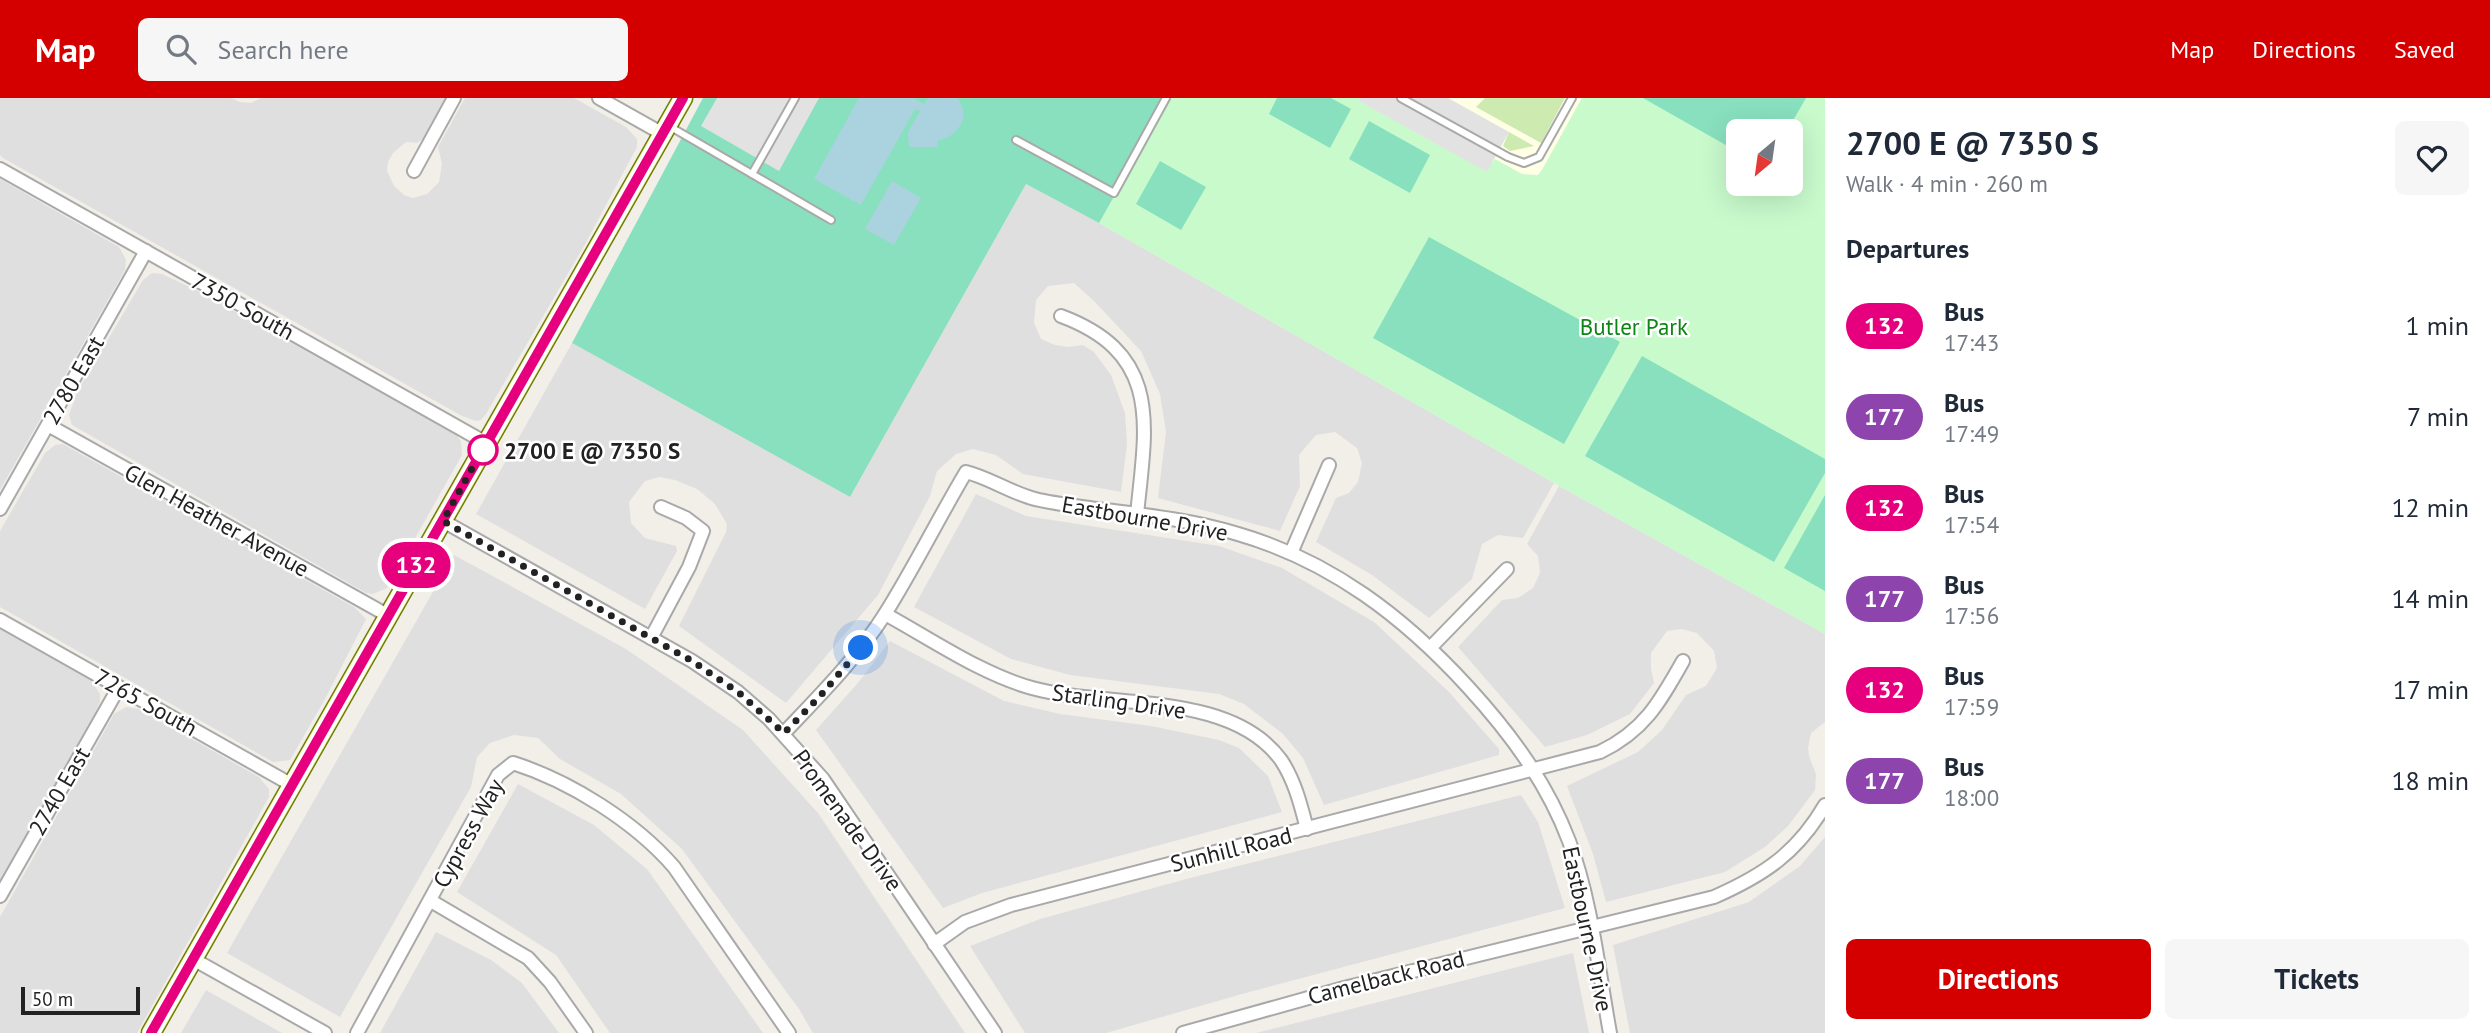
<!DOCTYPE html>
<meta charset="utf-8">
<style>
body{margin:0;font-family:"PT Sans",sans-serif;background:#f6f6f7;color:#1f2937;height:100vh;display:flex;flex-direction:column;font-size:26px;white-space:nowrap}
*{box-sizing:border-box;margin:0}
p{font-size:23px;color:#747a83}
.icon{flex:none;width:38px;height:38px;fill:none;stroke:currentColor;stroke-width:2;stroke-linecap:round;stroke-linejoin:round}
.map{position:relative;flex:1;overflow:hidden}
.sheet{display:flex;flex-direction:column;background:#fff;width:665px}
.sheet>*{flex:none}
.badge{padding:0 14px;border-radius:23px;font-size:24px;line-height:46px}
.needle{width:46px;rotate:209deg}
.controls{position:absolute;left:1726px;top:21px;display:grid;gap:14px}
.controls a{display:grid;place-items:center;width:77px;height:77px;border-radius:10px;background:#fff;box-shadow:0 7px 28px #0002;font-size:35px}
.scale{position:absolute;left:21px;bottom:18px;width:119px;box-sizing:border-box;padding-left:7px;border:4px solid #222;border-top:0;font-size:19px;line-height:24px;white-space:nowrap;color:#222;-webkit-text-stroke:5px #fff;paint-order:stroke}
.you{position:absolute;width:35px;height:35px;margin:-18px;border:5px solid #fff;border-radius:50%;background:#1a73e8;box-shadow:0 0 0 10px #1a73e833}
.map>.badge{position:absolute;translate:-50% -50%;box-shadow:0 0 0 4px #fff}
h2{padding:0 21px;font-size:26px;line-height:63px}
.round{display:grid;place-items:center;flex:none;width:74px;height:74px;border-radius:10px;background:#f6f6f7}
.summary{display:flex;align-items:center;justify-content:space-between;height:119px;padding:0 21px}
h1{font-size:33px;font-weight:800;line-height:52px}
.action{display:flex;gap:14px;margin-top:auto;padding:14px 21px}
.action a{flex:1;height:80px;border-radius:10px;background:#d40000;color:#fff;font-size:28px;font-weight:800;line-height:80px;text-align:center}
.action a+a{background:#f6f6f7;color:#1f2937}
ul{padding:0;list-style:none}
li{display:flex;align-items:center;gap:21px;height:91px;padding:0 21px}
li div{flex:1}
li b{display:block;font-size:26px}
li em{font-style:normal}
li .badge{min-width:77px;font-weight:700;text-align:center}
header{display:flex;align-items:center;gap:42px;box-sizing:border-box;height:98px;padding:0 35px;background:#d40000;color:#fff}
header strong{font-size:33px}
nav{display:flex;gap:38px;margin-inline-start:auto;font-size:24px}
.search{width:490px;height:63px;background:#f6f6f7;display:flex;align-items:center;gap:18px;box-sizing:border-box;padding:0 24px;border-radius:10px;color:#747a83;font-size:26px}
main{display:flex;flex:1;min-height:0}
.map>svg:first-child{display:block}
.residential{fill:#e0dfdf}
.education{fill:#ffffe5}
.grass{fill:#cdebb0}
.park{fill:#c8facc;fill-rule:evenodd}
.pitch{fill:#88e0be}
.parking{fill:#e2e2e2}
.water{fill:#aad3df}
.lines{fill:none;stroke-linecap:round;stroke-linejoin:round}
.lane-casing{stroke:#a9a9a9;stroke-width:10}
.street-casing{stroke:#a9a9a9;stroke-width:16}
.secondary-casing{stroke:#707d05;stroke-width:21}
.lane{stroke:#fff;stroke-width:6}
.street{stroke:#fff;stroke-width:12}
.secondary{stroke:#f7fabf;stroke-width:18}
.line-casing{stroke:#fff;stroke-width:16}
.line{stroke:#e6007e;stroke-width:10}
.walk{stroke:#222;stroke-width:7;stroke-dasharray:0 12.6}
.stop-dot{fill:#fff;stroke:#e6007e;stroke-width:3.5}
.labels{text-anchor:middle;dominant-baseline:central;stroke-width:5;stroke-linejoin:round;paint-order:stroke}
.street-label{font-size:23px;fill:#222;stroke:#fff}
.park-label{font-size:23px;fill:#0c8416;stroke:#fff}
.stop-label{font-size:23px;font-weight:bold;fill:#222;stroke:#fff;text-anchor:start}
</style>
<header>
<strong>Map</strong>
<div class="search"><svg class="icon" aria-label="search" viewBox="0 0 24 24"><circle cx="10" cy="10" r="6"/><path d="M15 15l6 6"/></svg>Search here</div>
<nav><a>Map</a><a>Directions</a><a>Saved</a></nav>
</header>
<main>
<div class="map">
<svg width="1825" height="935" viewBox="0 0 1825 935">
<rect width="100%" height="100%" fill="#f2efe9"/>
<g class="residential">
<path d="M 0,0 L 231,0 L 240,4 L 251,5 L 261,0 L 445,0 L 423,41 L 417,45 L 406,44 L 393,55 L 388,64 L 387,73 L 394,88 L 404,97 L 413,100 L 427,96 L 439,84 L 442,66 L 438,49 L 465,0 L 574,0 L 626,29 L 637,41 L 637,49 L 584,148 L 486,316 L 481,322 L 476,323 L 462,318 L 3,60 L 0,57 Z"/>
<path d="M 0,81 L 119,149 L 126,162 L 125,172 L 0,392 Z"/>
<path d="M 1026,86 L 1099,125 L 1554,385 L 1523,440 L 1498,437 L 1482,446 L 1472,481 L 1429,520 L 1372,477 L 1316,444 L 1336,400 L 1349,395 L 1358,384 L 1362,365 L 1357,350 L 1335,334 L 1316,337 L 1299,357 L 1300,388 L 1280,433 L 1158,400 L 1166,334 L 1160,296 L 1141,253 L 1094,203 L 1074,185 L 1048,188 L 1036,202 L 1034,225 L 1041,241 L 1055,247 L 1068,249 L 1083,247 L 1094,254 L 1111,277 L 1125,315 L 1127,346 L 1121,394 L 1023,376 L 996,357 L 973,351 L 956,356 L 937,373 L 930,398 L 878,497 L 786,605 L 679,528 L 726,434 L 727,426 L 715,406 L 697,391 L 675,382 L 659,379 L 645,383 L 629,404 L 631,425 L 645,440 L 676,448 L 677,453 L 645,511 L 476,416 L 572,245 L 850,399 Z"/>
<path d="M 152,175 L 162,176 L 198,193 L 456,337 L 461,343 L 462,357 L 387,490 L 373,496 L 366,495 L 72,327 L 69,317 L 77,294 L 143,182 Z"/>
<path d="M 63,346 L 354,509 L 366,521 L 325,601 L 290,662 L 273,664 L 0,509 L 0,433 L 45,355 L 55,347 Z"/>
<path d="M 1559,388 L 1825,536 L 1825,624 L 1811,635 L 1808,650 L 1809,658 L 1816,676 L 1815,692 L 1788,728 L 1765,749 L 1725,774 L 1606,804 L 1593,756 L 1567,688 L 1638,654 L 1662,632 L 1686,597 L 1706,588 L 1717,570 L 1714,553 L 1697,535 L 1681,531 L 1667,533 L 1651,555 L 1651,571 L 1654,585 L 1630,616 L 1587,637 L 1545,649 L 1458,549 L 1502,502 L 1518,500 L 1533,490 L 1540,475 L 1538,458 L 1527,446 Z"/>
<path d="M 976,396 L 1026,418 L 1219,448 L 1282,470 L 1374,524 L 1449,594 L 1499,651 L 1499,657 L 1324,707 L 1303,660 L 1283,636 L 1244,606 L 1219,596 L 1070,577 L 1011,561 L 914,509 Z"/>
<path d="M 454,457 L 626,551 L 743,632 L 818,715 L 965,935 L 813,935 L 799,911 L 682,751 L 621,696 L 560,661 L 538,640 L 514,637 L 490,645 L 477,659 L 471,689 L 340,919 L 227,855 Z"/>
<path d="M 0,531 L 91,582 L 100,596 L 100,604 L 95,615 L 0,784 Z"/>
<path d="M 890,543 L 1004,603 L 1060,616 L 1151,628 L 1219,642 L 1239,650 L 1268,678 L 1282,714 L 982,795 L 943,810 L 816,632 L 857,586 Z"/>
<path d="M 126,609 L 139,611 L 259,679 L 269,691 L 269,699 L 137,935 L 0,935 L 0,819 L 114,616 Z"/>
<path d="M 518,686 L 594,727 L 647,771 L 763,935 L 610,935 L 556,857 L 457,794 Z"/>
<path d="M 1521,697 L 1538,724 L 1565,810 L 1242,896 L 1106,935 L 1025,935 L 970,848 L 1040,821 L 1190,780 Z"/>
<path d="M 1825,739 L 1825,935 L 1630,935 L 1613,847 L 1749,804 L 1800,768 Z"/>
<path d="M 436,834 L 491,862 L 522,885 L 559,935 L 380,935 Z"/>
<path d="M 1573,855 L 1589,935 L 1256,935 Z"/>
<path d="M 206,892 L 282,935 L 181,935 Z"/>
</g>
<path class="education" d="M 1360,0 L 1582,0 L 1542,72 L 1538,77 L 1529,78 L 1487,74 Z"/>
<g class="grass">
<path d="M 1485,0 L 1565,0 L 1541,45 L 1476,9 Z"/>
<path d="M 1509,34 L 1534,48 L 1510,53 L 1503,48 Z"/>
</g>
<path class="park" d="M 1170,0 L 1360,0 L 1359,3 L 1486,73 L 1495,61 L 1522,76 L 1538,77 L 1542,72 L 1582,0 L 1825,0 L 1825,536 L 1554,385 L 1099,125 ZM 1738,33 L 1790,33 L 1790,86 L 1738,86 Z"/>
<g class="pitch">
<path d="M 703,0 L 1170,0 L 1099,125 L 1026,86 L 850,399 L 572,245 Z"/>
<path d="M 1277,0 L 1331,0 L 1351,11 L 1330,50 L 1269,16 Z"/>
<path d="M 1643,0 L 1806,0 L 1787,33 L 1738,33 L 1738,54 Z"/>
<path d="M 1369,23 L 1430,57 L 1410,95 L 1349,61 Z"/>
<path d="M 1160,63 L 1206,89 L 1181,132 L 1136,106 Z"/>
<path d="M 1429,139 L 1620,244 L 1564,346 L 1373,240 Z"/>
<path d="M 1642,258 L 1825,361 L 1825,375 L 1774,464 L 1585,358 Z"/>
<path d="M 1825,397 L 1825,493 L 1784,470 Z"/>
</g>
<g class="parking">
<path d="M 717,0 L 819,0 L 779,73 L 701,28 Z"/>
<path d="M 1360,0 L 1448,0 L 1509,34 L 1487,74 L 1359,3 Z"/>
</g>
<g class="water">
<path d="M 859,0 L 913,0 L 924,6 L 928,0 L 957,0 C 973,19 957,39 937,43 L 938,49 L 909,49 L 908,34 L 920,13 L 915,11 L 861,107 L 814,81 Z"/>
<path d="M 892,83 L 921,100 L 894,147 L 865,131 Z"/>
</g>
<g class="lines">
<g class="lane-casing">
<g id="lane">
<path d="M 1401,0 L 1508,59 L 1524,65 L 1539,59 L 1572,0"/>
<path d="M 669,28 L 752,76 L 795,0"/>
<path d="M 1016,42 L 1114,95 L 1166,0"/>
<path d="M 752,76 L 831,122"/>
</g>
</g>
<g class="street-casing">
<g id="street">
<path d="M 599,0 L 663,36"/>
<path d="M 0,71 L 486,345"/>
<path d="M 414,73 L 454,0"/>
<path d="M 1061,218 C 1163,256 1146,328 1137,416"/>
<path d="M 48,327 L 387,517"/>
<path d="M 0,411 L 146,153"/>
<path d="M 443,423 L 692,563 L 738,594 L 769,621 L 823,681 L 995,935"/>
<path d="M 1291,455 L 1329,367"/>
<path d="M 885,516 C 931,541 981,576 1032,590 C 1108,611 1230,592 1281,662 C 1295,683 1301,708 1307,731"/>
<path d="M 0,522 L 292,687"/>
<path d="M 651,540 L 689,469 L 703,433 L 686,420 L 661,409"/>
<path d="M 1431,549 L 1507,471"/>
<path d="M 784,635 C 820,597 857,560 885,516 C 914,470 938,421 966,374 C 990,380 1011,395 1035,401 C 1055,406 1077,408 1097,411 C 1145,417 1192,422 1238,436 C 1331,463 1404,519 1468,589 C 1511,636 1547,685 1569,743 C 1591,800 1599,875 1610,935"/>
<path d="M 0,798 L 119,589"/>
<path d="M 431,803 L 528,860 L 550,884 L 586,935"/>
<path d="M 934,846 L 965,824 L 1011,807 L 1600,654 C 1644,633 1660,604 1683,563"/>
<path d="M 193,861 L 325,935"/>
<path d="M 357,935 L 498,677 L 513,665 C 570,683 635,724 674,769 L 789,935"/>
<path d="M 1183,935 L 1344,890 L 1714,799 C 1764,777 1797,755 1825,707"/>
</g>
</g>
<g class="secondary-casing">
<path id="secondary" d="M 151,935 L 683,0"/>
</g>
<use href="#lane" class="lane"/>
<use href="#street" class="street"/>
<use href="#secondary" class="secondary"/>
</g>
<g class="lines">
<g class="line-casing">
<path id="line" d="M 151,935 L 683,0"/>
</g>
<use href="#line" class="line"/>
<path class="walk" d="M 483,352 L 486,345 L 443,423 L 692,563 L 738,594 L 784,635 L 821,597 L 861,550"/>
</g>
<circle class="stop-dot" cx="483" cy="352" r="14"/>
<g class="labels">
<g class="street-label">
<text transform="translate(243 208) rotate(29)">7350 South</text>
<text transform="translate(73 282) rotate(-60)">2780 East</text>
<text transform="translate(1145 420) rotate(10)">Eastbourne Drive</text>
<text transform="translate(217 422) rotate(29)">Glen Heather Avenue</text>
<text transform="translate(1119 603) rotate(8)">Starling Drive</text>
<text transform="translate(146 604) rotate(29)">7265 South</text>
<text transform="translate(59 693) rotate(-60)">2740 East</text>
<text transform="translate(848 722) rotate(54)">Promenade Drive</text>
<text transform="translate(468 735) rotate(-61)">Cypress Way</text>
<text transform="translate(1231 751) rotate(-14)">Sunhill Road</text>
<text transform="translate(1588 831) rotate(78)">Eastbourne Drive</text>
<text transform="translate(1386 879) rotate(-14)">Camelback Road</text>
</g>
<g class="park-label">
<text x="1634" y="228">Butler Park</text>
</g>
<g class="stop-label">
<text x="504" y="352">2700 E @ 7350 S</text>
</g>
</g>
</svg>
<div class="controls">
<a><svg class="needle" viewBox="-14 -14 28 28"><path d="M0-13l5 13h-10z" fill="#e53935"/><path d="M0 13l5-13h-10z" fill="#747a83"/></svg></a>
</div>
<div class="scale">50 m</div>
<div class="you" style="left:861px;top:550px"></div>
<b class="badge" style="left:416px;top:467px;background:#e6007e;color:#fff">132</b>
</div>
<section class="sheet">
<div class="summary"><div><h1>2700 E @ 7350 S</h1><p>Walk · 4 min · 260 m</p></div><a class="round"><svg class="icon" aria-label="heart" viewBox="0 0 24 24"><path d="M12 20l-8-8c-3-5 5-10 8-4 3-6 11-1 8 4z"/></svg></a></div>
<h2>Departures</h2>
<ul>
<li><span class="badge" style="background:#e6007e;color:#fff">132</span><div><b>Bus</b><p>17:43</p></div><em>1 min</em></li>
<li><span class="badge" style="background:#8e44ad;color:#fff">177</span><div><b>Bus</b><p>17:49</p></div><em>7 min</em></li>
<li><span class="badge" style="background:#e6007e;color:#fff">132</span><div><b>Bus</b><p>17:54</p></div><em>12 min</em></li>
<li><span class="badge" style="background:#8e44ad;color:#fff">177</span><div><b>Bus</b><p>17:56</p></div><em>14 min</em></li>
<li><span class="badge" style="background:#e6007e;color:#fff">132</span><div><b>Bus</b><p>17:59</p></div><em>17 min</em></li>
<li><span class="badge" style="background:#8e44ad;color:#fff">177</span><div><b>Bus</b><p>18:00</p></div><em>18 min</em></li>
</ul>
<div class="action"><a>Directions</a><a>Tickets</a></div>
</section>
</main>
